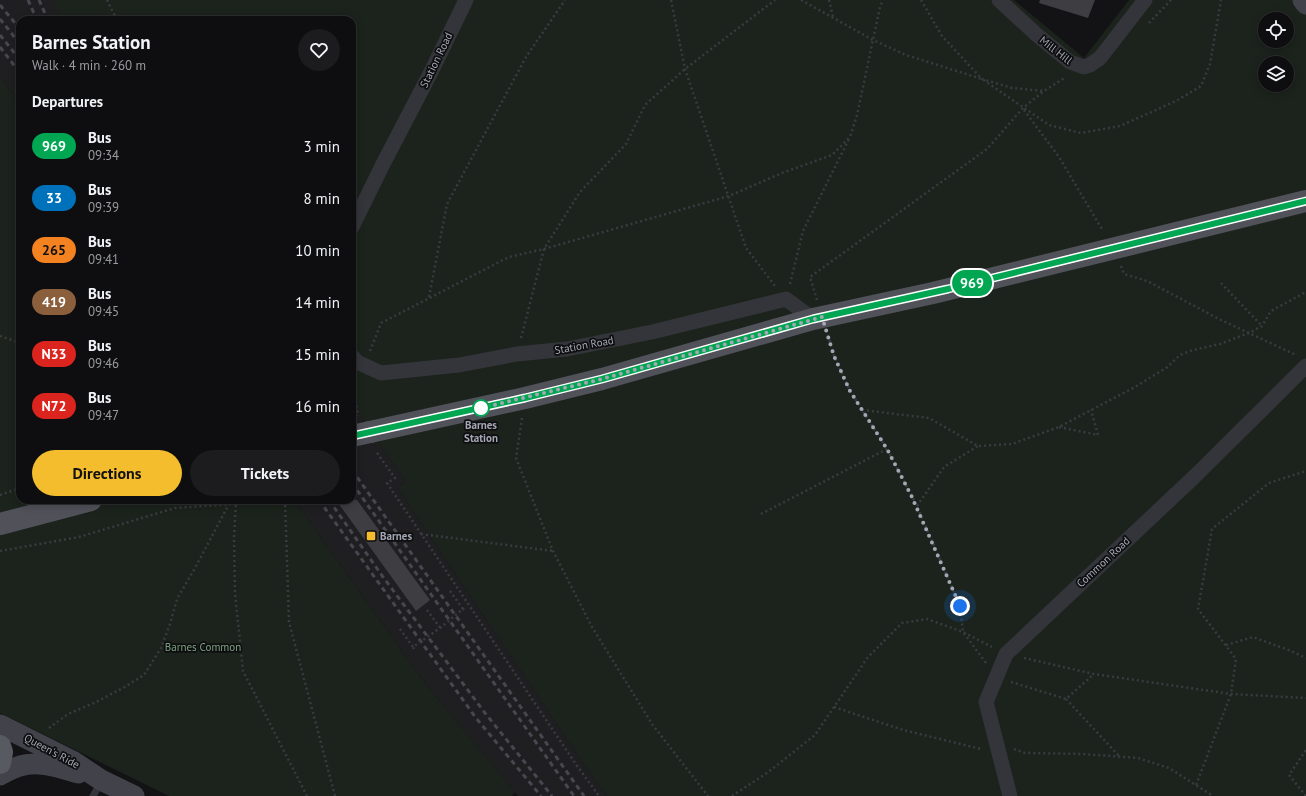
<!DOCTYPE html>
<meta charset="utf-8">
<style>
body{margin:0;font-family:"PT Sans",sans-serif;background:#1c1c1e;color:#f1f3f6;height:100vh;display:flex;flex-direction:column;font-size:15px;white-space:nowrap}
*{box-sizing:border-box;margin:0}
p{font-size:13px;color:#9b9c9f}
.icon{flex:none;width:22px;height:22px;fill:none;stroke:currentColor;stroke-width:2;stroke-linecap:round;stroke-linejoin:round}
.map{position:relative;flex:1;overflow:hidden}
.details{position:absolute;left:16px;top:16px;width:340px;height:488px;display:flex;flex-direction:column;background:#0e0e10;border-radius:12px;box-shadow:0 2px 10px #0003,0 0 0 1px #2e2e30}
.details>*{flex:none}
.badge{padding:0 8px;border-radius:13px;font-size:14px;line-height:26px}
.controls{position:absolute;left:1258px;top:12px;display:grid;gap:8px}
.controls a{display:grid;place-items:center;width:36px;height:36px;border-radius:50%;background:#0e0e10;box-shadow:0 2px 10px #0003,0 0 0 1px #2e2e30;font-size:20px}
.you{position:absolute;width:20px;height:20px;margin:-10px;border:3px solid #fff;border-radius:50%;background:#1a73e8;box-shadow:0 0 0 6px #1a73e833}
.map>.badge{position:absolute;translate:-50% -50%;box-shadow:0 0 0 2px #fff}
h2{padding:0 16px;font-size:15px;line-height:36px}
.round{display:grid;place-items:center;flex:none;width:42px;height:42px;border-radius:21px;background:#1c1c1e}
.headline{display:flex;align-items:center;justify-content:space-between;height:68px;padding:0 16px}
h1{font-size:19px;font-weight:800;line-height:30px}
.primary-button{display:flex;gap:8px;margin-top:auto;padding:8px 16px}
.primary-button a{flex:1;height:46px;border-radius:24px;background:#f3bd2d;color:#111;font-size:16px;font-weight:800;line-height:46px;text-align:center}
.primary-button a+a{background:#1c1c1e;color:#f1f3f6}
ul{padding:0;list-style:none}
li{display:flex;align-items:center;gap:12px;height:52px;padding:0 16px}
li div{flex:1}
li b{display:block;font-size:15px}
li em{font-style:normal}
li .badge{min-width:44px;font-weight:700;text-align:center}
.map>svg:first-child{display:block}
.built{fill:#1f1f22}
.green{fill:#1b231c;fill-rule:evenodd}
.building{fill:#3d3d42}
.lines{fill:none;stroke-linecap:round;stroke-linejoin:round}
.path{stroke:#3a3b41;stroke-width:2.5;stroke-dasharray:2 3;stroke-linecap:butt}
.service{stroke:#34353a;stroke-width:7}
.minor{stroke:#34353a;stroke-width:15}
.secondary{stroke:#42434a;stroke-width:21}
.primary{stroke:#505159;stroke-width:22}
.trunk{stroke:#585a62;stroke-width:22}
.rail{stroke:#47484f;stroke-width:3;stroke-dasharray:5 4;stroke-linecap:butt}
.path-bridge{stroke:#3a3b41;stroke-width:2.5;stroke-dasharray:2 3;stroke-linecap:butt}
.primary-bridge{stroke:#505159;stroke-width:22}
.line-casing{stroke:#fff;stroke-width:9}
.line{stroke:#00a651;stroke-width:6}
.walk{stroke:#a4a8b5;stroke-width:4;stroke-dasharray:0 7.2}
.stop-dot{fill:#fff;stroke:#00a651;stroke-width:2}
.poi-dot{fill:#f3bd2d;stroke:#0e0e10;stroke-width:1.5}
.labels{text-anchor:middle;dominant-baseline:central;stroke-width:3.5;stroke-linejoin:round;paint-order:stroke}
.street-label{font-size:11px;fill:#a4a8b5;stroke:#0e0e10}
.stop-label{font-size:11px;font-weight:bold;fill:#a4a8b5;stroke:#0e0e10}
.poi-label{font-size:11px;font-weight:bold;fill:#a4a8b5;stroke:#0e0e10;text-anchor:start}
.park-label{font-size:11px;fill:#7ba180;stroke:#0e0e10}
</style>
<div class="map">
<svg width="1306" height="796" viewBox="0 0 1306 796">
<rect width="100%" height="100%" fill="#131315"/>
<g class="built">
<path d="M 0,0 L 53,0 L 63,20 L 20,20 L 20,103 L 0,77 Z"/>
<path d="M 352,404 L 406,482 L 397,487 L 582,762 L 607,796 L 518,796 L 425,683 L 294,500 L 352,500 Z"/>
</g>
<g class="green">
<path d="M 53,0 L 1014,0 L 1084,58 L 1129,0 L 1306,0 L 1306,796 L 607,796 L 582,762 L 397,487 L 406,482 L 352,404 L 352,20 L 63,20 ZM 1265,19 L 1287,19 L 1287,41 L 1265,41 ZM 1265,63 L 1287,63 L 1287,85 L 1265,85 Z"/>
<path d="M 0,77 L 20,103 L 20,500 L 294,500 L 425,683 L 515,792 L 512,796 L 169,796 L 0,713 Z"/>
</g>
<g class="building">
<path d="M 1040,0 L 1095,0 L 1088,18 L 1039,3 Z"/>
<path d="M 336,500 L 357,500 L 430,600 L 416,611 Z"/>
</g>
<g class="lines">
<g class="path">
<path d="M 107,0 L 117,20"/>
<path d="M 671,0 L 685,69 L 746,248 L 775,286"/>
<path d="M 801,0 L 873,40 L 906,55 L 982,79 L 1049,125 L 1081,133 L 1120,126 L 1176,101 L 1201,86 L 1210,64 L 1221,0"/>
<path d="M 829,0 L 833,17"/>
<path d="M 921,0 L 942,36 L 982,79 L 1012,88 L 1044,91 L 1066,77"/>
<path d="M 1149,23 L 1171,0"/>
<path d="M 1024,110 L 1059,157 L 1103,231"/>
<path d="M 1121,266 L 1124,274 L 1147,281 L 1219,319 L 1296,355"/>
<path d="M 1221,283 L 1262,326"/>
<path d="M 790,284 L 803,231 L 849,139"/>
<path d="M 429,297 L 447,204 L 526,57 L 565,0"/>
<path d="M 817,300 L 810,277 L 987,149 L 1023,108 L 1044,91"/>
<path d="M 828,335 L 834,356 L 850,391 L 887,449 L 917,506 L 960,606 L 963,632 L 986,663"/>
<path d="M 0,336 L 20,343"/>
<path d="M 521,338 L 544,249 L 580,192 L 626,144 L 645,105 L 685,69 L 775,0"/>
<path d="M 370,351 L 381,323 L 509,257 L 544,249 L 729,196 L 782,173 L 832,155 L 850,137 L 857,115 L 880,7 L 883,0"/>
<path d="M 352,392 L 355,395 L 358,416"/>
<path d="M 862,410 L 929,418 L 978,446 L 1012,444 L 1059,427 L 1135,387 L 1166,368 L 1180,355 L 1193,350 L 1220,344 L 1249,333 L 1262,326 L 1271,311 L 1306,292"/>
<path d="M 522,418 L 516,458 L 553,551 L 592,627 L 652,724 L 708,796"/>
<path d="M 1059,427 L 1098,435 L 1091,410"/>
<path d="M 377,453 L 395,478 L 387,483 L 575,763 L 599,796"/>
<path d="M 0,495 L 20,488"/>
<path d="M 236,500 L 234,538 L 235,593 L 243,671 L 307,796"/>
<path d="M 285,500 L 289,622 L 335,796"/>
<path d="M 917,506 L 944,467 L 978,446"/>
<path d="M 761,514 L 887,449"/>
<path d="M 421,534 L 553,551"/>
<path d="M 0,551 L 79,537 L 175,508 L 249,503 L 262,500"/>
<path d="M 450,591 L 463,609"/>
<path d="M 427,610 L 441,629"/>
<path d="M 400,629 L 413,647"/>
<path d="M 1226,645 L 1253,637 L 1291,651 L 1306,658"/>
<path d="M 1024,658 L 1094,674 L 1231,694 L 1306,698"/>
<path d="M 1011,682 L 1066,699 L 1094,674"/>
<path d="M 1066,699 L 1119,756"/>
<path d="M 834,707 L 903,730 L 981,749"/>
<path d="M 49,728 L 68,714 L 94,703 L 123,688 L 144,675 L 161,648 L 170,624 L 177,599 L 195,568 L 229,504"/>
<path d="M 1014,749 L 1025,753 L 1083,754 L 1138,758 L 1169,768 L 1213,796"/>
<path d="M 1196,785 L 1231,694 L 1236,659 L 1198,609 L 1212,529 L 1269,483 L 1306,471"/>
<path d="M 732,796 L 767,773 L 815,735 L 868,657 L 902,623 L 927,619 L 963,632 L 992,647"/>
<path d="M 1306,796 L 1289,775 L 1306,750"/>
</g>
<path class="service" d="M 93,796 L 101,782"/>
<g class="minor">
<path d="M 999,0 L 1037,35 L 1070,62 L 1084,67 L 1090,65 L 1100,58 L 1145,0"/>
<path d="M 352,227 L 383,164 L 432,70 L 466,0"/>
<path d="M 352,356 L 357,362 L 381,373 L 459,365 L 517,354 L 567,349 L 652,332 L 786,299 L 813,319"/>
<path d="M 1010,796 L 986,702 L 1006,654 L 1194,477 L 1306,366"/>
</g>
<g class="secondary">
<path d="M 1303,0 L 1306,4"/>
<path d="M 0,725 L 74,762 L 101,780 L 134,796"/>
<path d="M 0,775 C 6,772 13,768 20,766 C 38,760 60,768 78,773"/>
</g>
<g class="primary">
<path d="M 370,432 L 525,398 L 602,379 L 813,319 L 933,293 L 1306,201"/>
<path d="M 0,524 L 91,500"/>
</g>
<path class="trunk" d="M 0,746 L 2,752 L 0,763"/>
<g class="rail">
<path d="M 28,0 L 37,20"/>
<path d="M 39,0 L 48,20"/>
<path d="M 0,5 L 20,29"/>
<path d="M 0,19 L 20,44"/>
<path d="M 0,35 L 20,60"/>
<path d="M 0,47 L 20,73"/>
<path d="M 352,470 L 584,796"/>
<path d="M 352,483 L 574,796"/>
<path d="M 319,500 L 476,718 L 541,796"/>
<path d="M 329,500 L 383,577 L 485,713 L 552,796"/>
</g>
<path class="path-bridge" d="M 414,649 L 413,647 L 440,628 L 463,609 L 464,610"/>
<path class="primary-bridge" d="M 352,436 L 370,432"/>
</g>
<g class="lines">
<g class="line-casing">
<path id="line" d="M 352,436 L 525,398 L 602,379 L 813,319 L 948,289 L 1306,201"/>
</g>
<use href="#line" class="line"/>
<path class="walk" d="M 481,408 L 602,379 L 822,317 L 834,356 L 850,391 L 887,449 L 911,495 L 960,606"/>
</g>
<circle class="stop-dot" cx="481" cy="408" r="8"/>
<rect class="poi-dot" x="366" y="531" width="10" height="10" rx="2"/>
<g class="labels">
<g class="street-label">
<text transform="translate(1056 50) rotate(38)">Mill Hill</text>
<text transform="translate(436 60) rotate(-64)">Station Road</text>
<text transform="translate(584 345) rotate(-10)">Station Road</text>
<text transform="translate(1103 562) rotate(-43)">Common Road</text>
<text transform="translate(52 751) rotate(28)">Queen's Ride</text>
</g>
<g class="stop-label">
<text x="481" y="425">Barnes<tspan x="481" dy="13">Station</tspan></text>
</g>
<g class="poi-label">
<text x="380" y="536">Barnes</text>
</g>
<g class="park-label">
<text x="203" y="647">Barnes Common</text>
</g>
</g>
</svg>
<div class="controls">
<a><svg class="icon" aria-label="locate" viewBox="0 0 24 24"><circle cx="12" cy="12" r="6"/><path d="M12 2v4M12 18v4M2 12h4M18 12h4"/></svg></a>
<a><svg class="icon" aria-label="layers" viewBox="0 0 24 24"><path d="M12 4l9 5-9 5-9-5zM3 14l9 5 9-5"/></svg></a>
</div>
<div class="you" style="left:960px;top:606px"></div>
<b class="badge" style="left:972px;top:283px;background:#00a651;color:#fff">969</b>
<section class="details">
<div class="headline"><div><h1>Barnes Station</h1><p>Walk · 4 min · 260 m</p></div><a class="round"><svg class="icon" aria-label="heart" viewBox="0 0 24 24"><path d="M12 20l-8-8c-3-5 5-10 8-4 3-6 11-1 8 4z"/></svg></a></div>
<h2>Departures</h2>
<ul>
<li><span class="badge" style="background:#00a651;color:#fff">969</span><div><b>Bus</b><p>09:34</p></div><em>3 min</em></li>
<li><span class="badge" style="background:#0072bc;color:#fff">33</span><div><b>Bus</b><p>09:39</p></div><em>8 min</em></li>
<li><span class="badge" style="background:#f58220;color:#111">265</span><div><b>Bus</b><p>09:41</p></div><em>10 min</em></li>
<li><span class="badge" style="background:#8b5e3c;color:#fff">419</span><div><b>Bus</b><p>09:45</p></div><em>14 min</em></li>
<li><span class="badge" style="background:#dc241f;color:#fff">N33</span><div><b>Bus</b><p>09:46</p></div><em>15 min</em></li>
<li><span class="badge" style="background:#dc241f;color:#fff">N72</span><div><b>Bus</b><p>09:47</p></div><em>16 min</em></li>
</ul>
<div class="primary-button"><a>Directions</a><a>Tickets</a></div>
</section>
</div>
